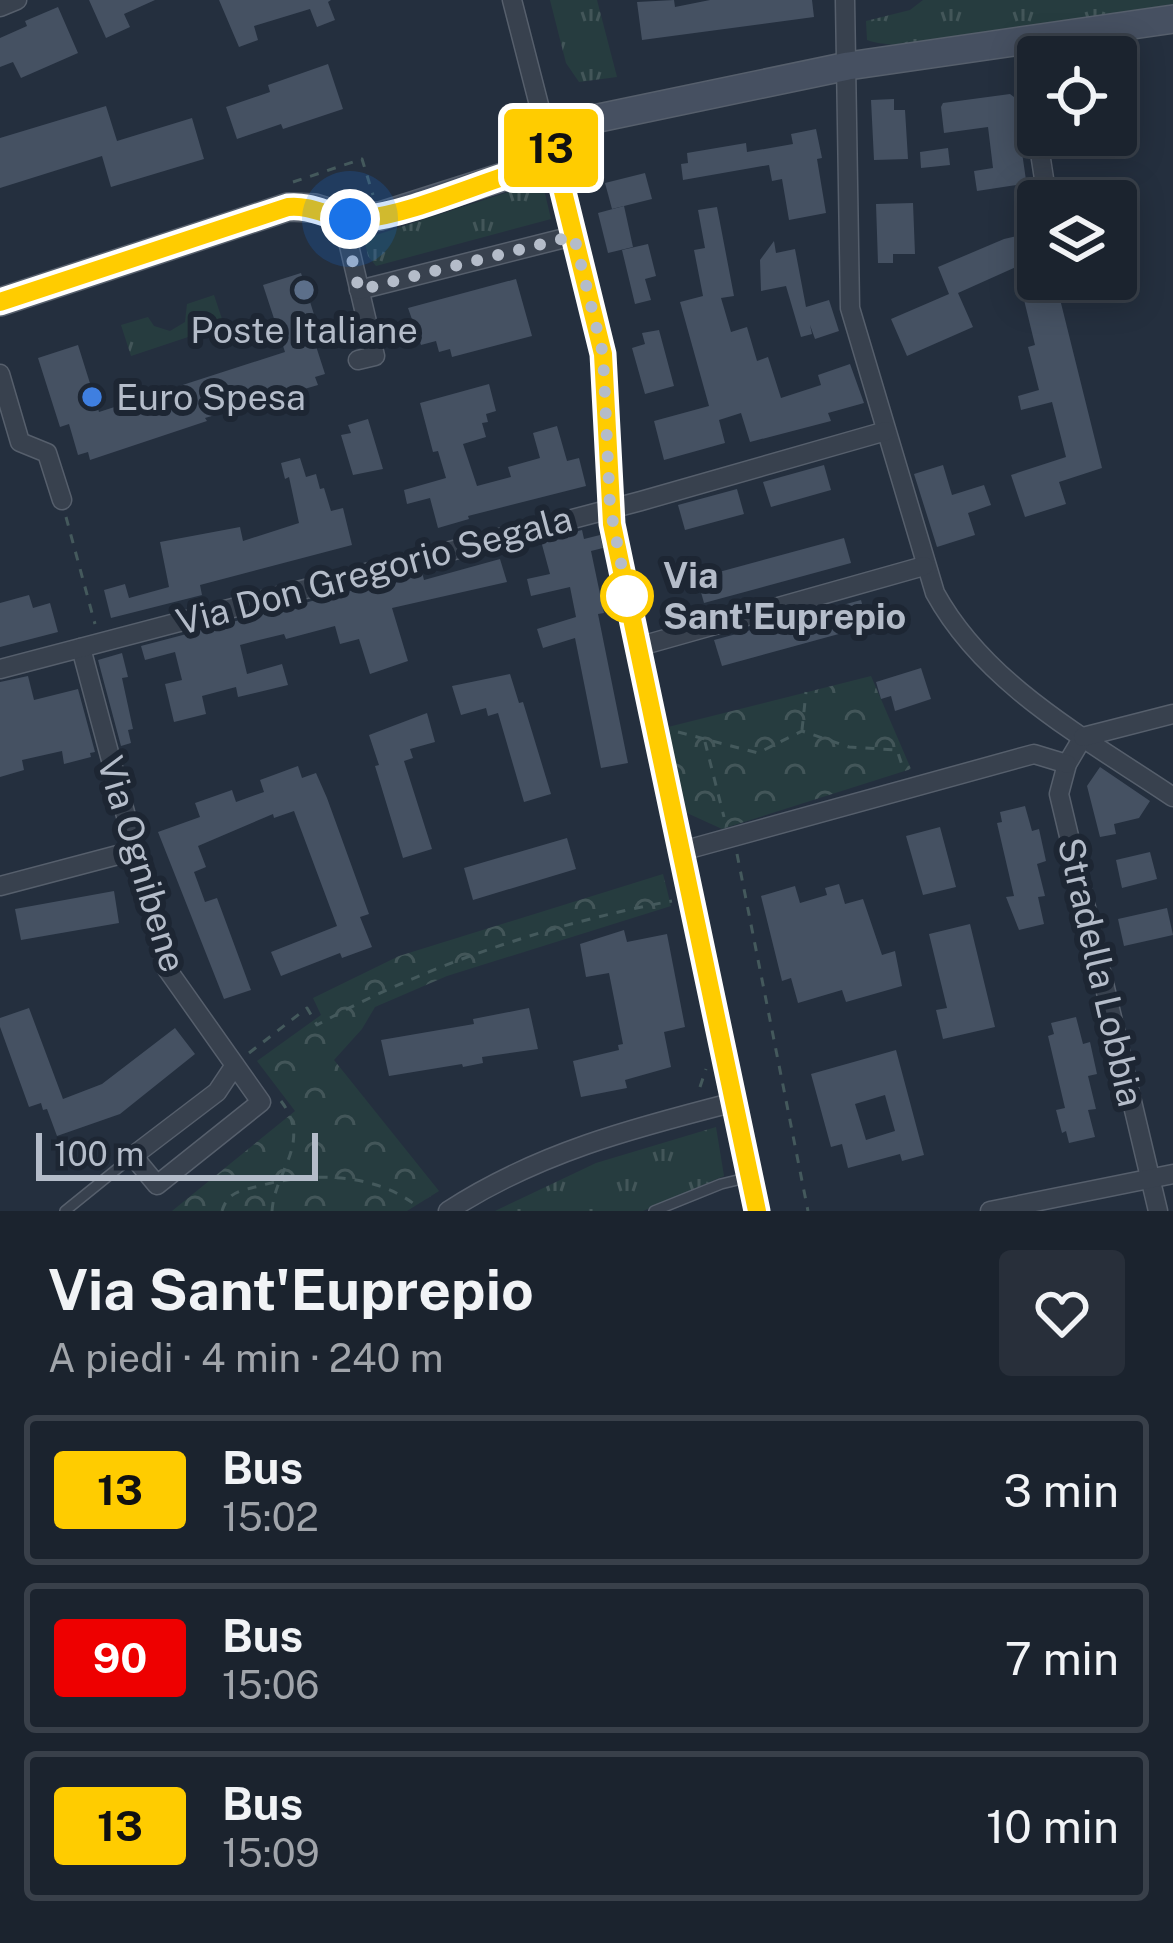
<!DOCTYPE html>
<html lang="it">
<meta charset="utf-8">
<style>
body{margin:0;font-family:"Public Sans",sans-serif;background:#282f3a;color:#f1f3f6;height:100vh;display:flex;flex-direction:column;font-size:45px;white-space:nowrap}
*{box-sizing:border-box;margin:0}
p{font-size:39px;color:#a0a4aa}
.icon{flex:none;width:66px;height:66px;fill:none;stroke:currentColor;stroke-width:2;stroke-linecap:round;stroke-linejoin:round}
.map{position:relative;height:1211px;overflow:hidden}
.panel{display:flex;flex-direction:column;background:#1b232e;flex:1}
.panel>*{flex:none}
.badge{padding:0 24px;border-radius:9px;font-size:42px;line-height:78px}
.controls{position:absolute;left:1017px;top:36px;display:grid;gap:24px}
.controls a{display:grid;place-items:center;width:120px;height:120px;border-radius:12px;background:#1b232e;box-shadow:0 6px 30px #0003,0 0 0 3px #39404a;font-size:60px}
.scale{position:absolute;left:36px;bottom:30px;width:282px;box-sizing:border-box;padding-left:12px;border:6px solid #b4bcc9;border-top:0;font-size:33px;line-height:42px;white-space:nowrap;color:#b4bcc9;-webkit-text-stroke:9px #1d2633;paint-order:stroke}
.you{position:absolute;width:60px;height:60px;margin:-30px;border:9px solid #fff;border-radius:50%;background:#1a73e8;box-shadow:0 0 0 18px #1a73e833}
.map>.badge{position:absolute;translate:-50% -50%;box-shadow:0 0 0 6px #fff}
.round{display:grid;place-items:center;flex:none;width:126px;height:126px;border-radius:12px;background:#282f3a}
.headline{display:flex;align-items:center;justify-content:space-between;height:204px;padding:0 48px}
h1{font-size:57px;font-weight:700;line-height:90px}
ul{padding:0;list-style:none}
li{display:flex;align-items:center;gap:36px;height:150px;margin:0 24px 18px;padding:0 24px;border:6px solid #39404a;border-radius:12px}
li div{flex:1}
li b{display:block;font-size:45px}
li em{font-style:normal}
li .badge{min-width:132px;font-weight:700;text-align:center}
.map>svg:first-child{display:block}
.grass{fill:url(#grass-tufts)}
.park{fill:url(#park-crowns)}
.building{fill:#455162;fill-rule:evenodd}
.lines{fill:none;stroke-linecap:round;stroke-linejoin:round}
.lane-casing{stroke:#565f6c;stroke-width:12}
.street-casing{stroke:#565f6c;stroke-width:21}
.secondary-casing{stroke:#565f6c;stroke-width:30}
.path{stroke:#44595c;stroke-width:3;stroke-dasharray:9 9;stroke-linecap:butt}
.lane{stroke:#38414e;stroke-width:9}
.street{stroke:#38414e;stroke-width:18}
.secondary{stroke:#465061;stroke-width:27}
.line-casing{stroke:#fff;stroke-width:27}
.line{stroke:#fc0;stroke-width:18}
.walk{stroke:#b4bcc9;stroke-width:12;stroke-dasharray:0 21.6}
.service-dot{fill:#5c6f8a;stroke:#1d2633;stroke-width:4.5}
.shop-dot{fill:#3f7fe0;stroke:#1d2633;stroke-width:4.5}
.stop-dot{fill:#fff;stroke:#fc0;stroke-width:6}
.labels{text-anchor:middle;dominant-baseline:central;stroke-width:12;stroke-linejoin:round;paint-order:stroke}
.poi-label{font-size:36px;fill:#b4bcc9;stroke:#1d2633}
.street-label{font-size:36px;fill:#b4bcc9;stroke:#1d2633}
.stop-label{font-size:36px;font-weight:bold;fill:#b4bcc9;stroke:#1d2633;text-anchor:start}
</style>
<div class="map">
<svg width="1173" height="1211" viewBox="0 0 1173 1211">
<defs>
<pattern id="grass-tufts" width="24" height="20" patternUnits="userSpaceOnUse" patternTransform="scale(3)"><rect width="24" height="20" fill="#263c3f"/><path d="M3 7l-1-3M5 7V3M7 7l1-3M15 17l-1-3M17 17v-4M19 17l1-3" fill="none" stroke="#435659"/></pattern>
<pattern id="park-crowns" width="20" height="18" patternUnits="userSpaceOnUse" patternTransform="scale(3)"><rect width="20" height="18" fill="#263c3f"/><path d="M2 6a3 3 0 1 1 6 0M12 15a3 3 0 1 1 6 0" fill="none" stroke="#435659"/></pattern>
</defs>
<rect width="100%" height="100%" fill="#242f3e"/>
<g class="grass">
<path d="M 550,0 L 597,0 L 617,77 L 579,82 L 566,63 Z"/>
<path d="M 923,0 L 1173,0 L 1173,4 C 1107,15 921,60 867,40 L 866,21 L 910,10 Z"/>
<path d="M 542,181 L 551,219 L 376,266 L 368,256 L 365,243 L 370,237 Z"/>
<path d="M 214,295 L 224,325 L 131,356 L 121,325 L 148,317 L 154,326 L 170,331 L 185,322 L 187,304 Z"/>
<path d="M 716,1127 L 724,1176 L 643,1211 L 495,1211 L 596,1163 Z"/>
</g>
<g class="park">
<path d="M 871,676 L 911,769 L 722,829 L 687,813 L 668,727 Z"/>
<path d="M 663,874 L 671,906 L 447,976 L 375,1007 L 362,1029 L 334,1060 L 439,1191 L 407,1211 L 172,1211 L 295,1111 L 257,1061 L 321,1015 L 313,998 L 399,956 Z"/>
</g>
<g class="building">
<path d="M 89,0 L 155,0 L 124,14 L 130,27 L 106,38 Z"/>
<path d="M 219,0 L 331,0 L 328,2 L 335,20 L 317,27 L 310,9 L 254,26 L 258,40 L 239,47 Z"/>
<path d="M 674,0 L 675,7 L 710,0 L 812,0 L 814,17 L 642,40 L 637,2 Z"/>
<path d="M 58,7 L 78,53 L 21,78 L 13,62 L 0,67 L 0,38 L 27,26 L 25,21 Z"/>
<path d="M 328,64 L 343,109 L 283,129 L 281,124 L 237,139 L 226,107 L 270,92 L 268,85 Z"/>
<path d="M 1010,94 L 1014,97 L 1026,180 L 1023,184 L 977,191 L 974,171 L 993,168 L 988,127 L 944,133 L 941,107 L 943,103 Z"/>
<path d="M 894,99 L 894,110 L 905,110 L 908,159 L 874,160 L 871,100 Z"/>
<path d="M 106,106 L 117,141 L 192,118 L 204,159 L 111,187 L 102,156 L 0,188 L 0,138 Z"/>
<path d="M 816,129 L 822,158 L 817,159 L 826,213 L 789,220 L 782,179 L 772,181 L 769,165 L 683,180 L 681,164 L 688,163 L 687,153 L 746,143 L 747,152 L 793,144 L 791,134 Z"/>
<path d="M 948,148 L 950,165 L 921,168 L 920,152 Z"/>
<path d="M 645,173 L 652,199 L 612,209 L 605,183 Z"/>
<path d="M 913,203 L 915,254 L 893,254 L 893,263 L 878,263 L 876,204 Z"/>
<path d="M 624,206 L 633,247 L 608,253 L 598,213 Z"/>
<path d="M 717,207 L 734,296 L 721,298 L 731,332 L 747,327 L 757,361 L 768,357 L 781,398 L 821,385 L 818,375 L 850,364 L 864,403 L 828,413 L 831,421 L 750,442 L 741,413 L 719,420 L 725,443 L 664,460 L 654,421 L 709,406 L 680,302 L 703,296 L 694,250 L 705,248 L 698,210 Z"/>
<path d="M 1038,231 L 1038,279 L 1055,279 L 1102,468 L 1059,482 L 1066,504 L 1025,517 L 1011,475 L 1066,457 L 1052,402 L 1021,410 L 1018,396 L 1039,390 L 1028,347 L 1035,345 L 1016,267 L 958,293 L 973,327 L 907,356 L 891,319 L 949,294 L 938,267 L 1004,239 Z"/>
<path d="M 774,241 L 776,253 L 795,249 L 806,307 L 829,300 L 839,331 L 815,339 L 810,325 L 812,334 L 801,337 L 786,286 L 761,291 L 760,260 Z"/>
<path d="M 648,244 L 656,276 L 645,279 L 651,300 L 635,304 L 622,250 Z"/>
<path d="M 301,273 L 322,340 L 315,343 L 325,374 L 315,377 L 318,385 L 205,418 L 207,421 L 90,460 L 88,452 L 78,455 L 69,424 L 60,427 L 38,358 L 78,345 L 99,412 L 285,352 L 263,285 Z"/>
<path d="M 516,279 L 532,336 L 452,357 L 450,349 L 439,352 L 436,341 L 421,345 L 408,308 Z"/>
<path d="M 659,330 L 674,386 L 645,394 L 632,348 L 645,344 L 642,333 Z"/>
<path d="M 489,384 L 496,411 L 486,414 L 488,422 L 482,423 L 486,437 L 463,444 L 477,486 L 511,477 L 508,467 L 540,458 L 533,433 L 557,426 L 567,461 L 579,458 L 586,486 L 468,516 L 469,519 L 438,528 L 430,498 L 407,504 L 404,490 L 446,478 L 438,451 L 433,452 L 420,403 Z"/>
<path d="M 368,419 L 383,469 L 353,475 L 341,435 L 351,433 L 348,425 Z"/>
<path d="M 300,458 L 306,477 L 316,474 L 320,489 L 324,488 L 331,511 L 343,508 L 352,545 L 200,585 L 202,595 L 111,618 L 104,590 L 125,584 L 129,598 L 169,587 L 160,542 L 240,527 L 243,541 L 299,523 L 289,477 L 285,479 L 281,463 Z"/>
<path d="M 824,465 L 831,490 L 771,507 L 763,482 Z"/>
<path d="M 943,465 L 952,495 L 984,485 L 991,505 L 968,513 L 975,535 L 937,547 L 914,474 Z"/>
<path d="M 737,489 L 744,514 L 685,530 L 678,505 Z"/>
<path d="M 582,530 L 584,539 L 600,535 L 603,548 L 591,551 L 604,613 L 598,614 L 628,763 L 601,768 L 575,638 L 543,648 L 537,629 L 576,617 L 570,587 L 531,596 L 527,579 L 550,574 L 541,541 Z"/>
<path d="M 844,538 L 851,563 L 704,603 L 697,578 Z"/>
<path d="M 500,559 L 507,582 L 392,608 L 408,661 L 370,674 L 359,639 L 340,644 L 335,626 L 286,639 L 284,634 L 259,640 L 240,645 L 247,674 L 282,664 L 288,685 L 238,697 L 236,687 L 202,696 L 206,714 L 174,722 L 165,684 L 182,680 L 175,652 L 145,660 L 141,646 L 422,572 L 424,580 Z"/>
<path d="M 29,595 L 33,608 L 50,603 L 58,632 L 0,647 L 0,603 Z"/>
<path d="M 861,600 L 868,626 L 722,666 L 714,640 Z"/>
<path d="M 122,653 L 128,677 L 122,678 L 133,729 L 128,730 L 131,743 L 121,746 L 98,660 Z"/>
<path d="M 921,668 L 931,699 L 895,711 L 891,696 L 881,699 L 876,682 Z"/>
<path d="M 510,674 L 519,703 L 523,702 L 551,794 L 524,802 L 498,713 L 488,716 L 486,708 L 461,715 L 452,686 Z"/>
<path d="M 28,676 L 34,700 L 78,689 L 95,752 L 90,753 L 91,757 L 64,764 L 62,751 L 22,760 L 24,770 L 0,777 L 0,682 Z"/>
<path d="M 427,713 L 435,742 L 410,749 L 413,758 L 404,761 L 432,849 L 403,858 L 375,766 L 379,765 L 369,735 Z"/>
<path d="M 298,766 L 302,778 L 316,773 L 327,798 L 369,914 L 360,917 L 372,947 L 342,958 L 340,953 L 281,976 L 271,952 L 337,926 L 294,811 L 274,818 L 273,814 L 198,846 L 206,867 L 194,872 L 205,902 L 217,898 L 251,990 L 224,999 L 158,832 L 200,817 L 195,803 L 232,790 L 236,802 L 264,792 L 260,780 Z"/>
<path d="M 1100,767 L 1150,801 L 1139,818 L 1114,824 L 1116,834 L 1100,837 L 1087,786 Z"/>
<path d="M 1025,806 L 1032,831 L 1039,829 L 1046,861 L 1037,864 L 1045,896 L 1038,897 L 1044,924 L 1019,930 L 1006,897 L 1014,896 L 997,823 L 1002,822 L 1000,812 Z"/>
<path d="M 940,827 L 956,887 L 923,895 L 906,836 Z"/>
<path d="M 567,838 L 576,869 L 473,900 L 464,868 Z"/>
<path d="M 1150,852 L 1157,879 L 1122,888 L 1116,860 Z"/>
<path d="M 839,884 L 845,904 L 863,899 L 882,955 L 895,951 L 902,986 L 846,1002 L 842,990 L 798,1003 L 791,978 L 782,981 L 761,896 L 795,886 L 800,903 L 827,895 L 825,888 Z"/>
<path d="M 114,891 L 119,923 L 21,940 L 15,909 Z"/>
<path d="M 1167,908 L 1173,935 L 1124,946 L 1118,919 Z"/>
<path d="M 970,924 L 995,1027 L 943,1039 L 936,1010 L 947,1008 L 929,934 Z"/>
<path d="M 624,930 L 627,942 L 667,934 L 685,1027 L 664,1032 L 671,1067 L 625,1080 L 627,1088 L 581,1097 L 573,1061 L 619,1050 L 618,1045 L 623,1044 L 609,973 L 586,977 L 580,944 Z"/>
<path d="M 29,1008 L 63,1099 L 102,1084 L 175,1028 L 195,1054 L 120,1114 L 57,1136 L 47,1109 L 43,1110 L 41,1103 L 29,1107 L 0,1027 L 0,1018 Z"/>
<path d="M 529,1008 L 538,1049 L 482,1057 L 483,1063 L 463,1067 L 462,1064 L 389,1076 L 381,1040 L 474,1024 L 473,1019 Z"/>
<path d="M 1076,1017 L 1083,1044 L 1090,1042 L 1097,1074 L 1088,1076 L 1096,1109 L 1088,1110 L 1095,1137 L 1069,1143 L 1066,1131 L 1062,1133 L 1056,1110 L 1065,1108 L 1048,1036 L 1054,1034 L 1051,1023 Z"/>
<path d="M 896,1050 L 924,1155 L 902,1161 L 900,1154 L 848,1168 L 842,1144 L 831,1147 L 811,1074 ZM 885,1095 L 895,1131 L 866,1140 L 855,1104 Z"/>
</g>
<g class="lines">
<g class="lane-casing">
<g id="lane">
<path d="M 65,1211 L 133,1156"/>
<path d="M 654,1211 L 721,1184 L 750,1177"/>
</g>
</g>
<g class="street-casing">
<g id="street">
<path d="M 512,0 L 603,354 L 612,524 L 757,1211"/>
<path d="M 845,0 L 850,308 L 935,593 C 986,686 1087,739 1173,797"/>
<path d="M 0,7 L 17,0"/>
<path d="M 1023,43 L 1047,198"/>
<path d="M 350,219 L 347,237 L 375,356 L 358,360"/>
<path d="M 359,290 L 573,236"/>
<path d="M 0,374 L 20,442 L 47,453 L 62,500"/>
<path d="M 637,647 L 924,566"/>
<path d="M 81,648 L 167,969 L 261,1102 L 157,1185 L 133,1156 L 217,1092 L 235,1065"/>
<path d="M 0,669 L 641,501 L 886,431"/>
<path d="M 1083,737 L 1067,764 L 1059,794 L 1158,1211"/>
<path d="M 1083,737 L 1173,714"/>
<path d="M 682,851 L 1034,754 L 1067,764"/>
<path d="M 0,886 L 133,851"/>
<path d="M 448,1211 C 537,1153 633,1128 735,1102"/>
<path d="M 990,1211 L 1173,1174"/>
</g>
</g>
<g class="secondary-casing">
<path id="secondary" d="M 0,302 L 288,207 L 315,208 L 350,219 L 380,216 L 541,165 L 570,124 L 848,66 L 1173,19"/>
</g>
<g class="path">
<path d="M 293,182 L 362,159 L 373,195"/>
<path d="M 66,517 L 95,624"/>
<path d="M 802,730 L 806,692"/>
<path d="M 678,732 L 758,753 L 802,731 L 849,747 L 897,750 L 903,768"/>
<path d="M 705,742 L 724,817"/>
<path d="M 737,854 L 808,1211"/>
<path d="M 249,1053 L 307,1008 L 317,1025 C 424,966 552,923 672,901"/>
<path d="M 700,1087 L 706,1069"/>
<path d="M 222,1211 C 228,1191 241,1191 259,1186 C 310,1172 375,1172 418,1207"/>
<path d="M 272,1211 C 275,1169 313,1143 281,1101"/>
</g>
<use href="#lane" class="lane"/>
<use href="#street" class="street"/>
<use href="#secondary" class="secondary"/>
</g>
<g class="lines">
<g class="line-casing">
<path id="line" d="M 0,302 L 288,207 C 314,204 336,222 361,219 C 414,214 487,179 541,165 L 552,147 L 603,354 L 612,524 L 757,1211"/>
</g>
<use href="#line" class="line"/>
<path class="walk" d="M 350,219 L 347,237 L 359,290 L 574,236 L 603,354 L 610,507 L 630,609 L 627,596"/>
</g>
<circle class="service-dot" cx="304" cy="290" r="12"/>
<circle class="shop-dot" cx="92" cy="397" r="12"/>
<circle class="stop-dot" cx="627" cy="596" r="24"/>
<g class="labels">
<g class="poi-label">
<text x="304" y="330">Poste Italiane</text>
<text x="116" y="397" text-anchor="start">Euro Spesa</text>
</g>
<g class="street-label">
<text transform="translate(374 570) rotate(-15)">Via Don Gregorio Segala</text>
<text transform="translate(142 864) rotate(73)">Via Ognibene</text>
<text transform="translate(1101 972) rotate(77)">Stradella Lobbia</text>
</g>
<g class="stop-label">
<text x="663" y="575">Via<tspan x="663" dy="41">Sant'Euprepio</tspan></text>
</g>
</g>
</svg>
<div class="controls">
<a><svg class="icon" aria-label="locate" viewBox="0 0 24 24"><circle cx="12" cy="12" r="6"/><path d="M12 2v4M12 18v4M2 12h4M18 12h4"/></svg></a>
<a><svg class="icon" aria-label="layers" viewBox="0 0 24 24"><path d="M12 4l9 5-9 5-9-5zM3 14l9 5 9-5"/></svg></a>
</div>
<div class="scale">100 m</div>
<div class="you" style="left:350px;top:219px"></div>
<b class="badge" style="left:551px;top:148px;background:#fc0;color:#111">13</b>
</div>
<section class="panel">
<div class="headline"><div><h1>Via Sant'Euprepio</h1><p>A piedi · 4 min · 240 m</p></div><a class="round"><svg class="icon" aria-label="heart" viewBox="0 0 24 24"><path d="M12 20l-8-8c-3-5 5-10 8-4 3-6 11-1 8 4z"/></svg></a></div>
<ul>
<li><span class="badge" style="background:#fc0;color:#111">13</span><div><b>Bus</b><p>15:02</p></div><em>3 min</em></li>
<li><span class="badge" style="background:#e00;color:#fff">90</span><div><b>Bus</b><p>15:06</p></div><em>7 min</em></li>
<li><span class="badge" style="background:#fc0;color:#111">13</span><div><b>Bus</b><p>15:09</p></div><em>10 min</em></li>
</ul>
</section>
